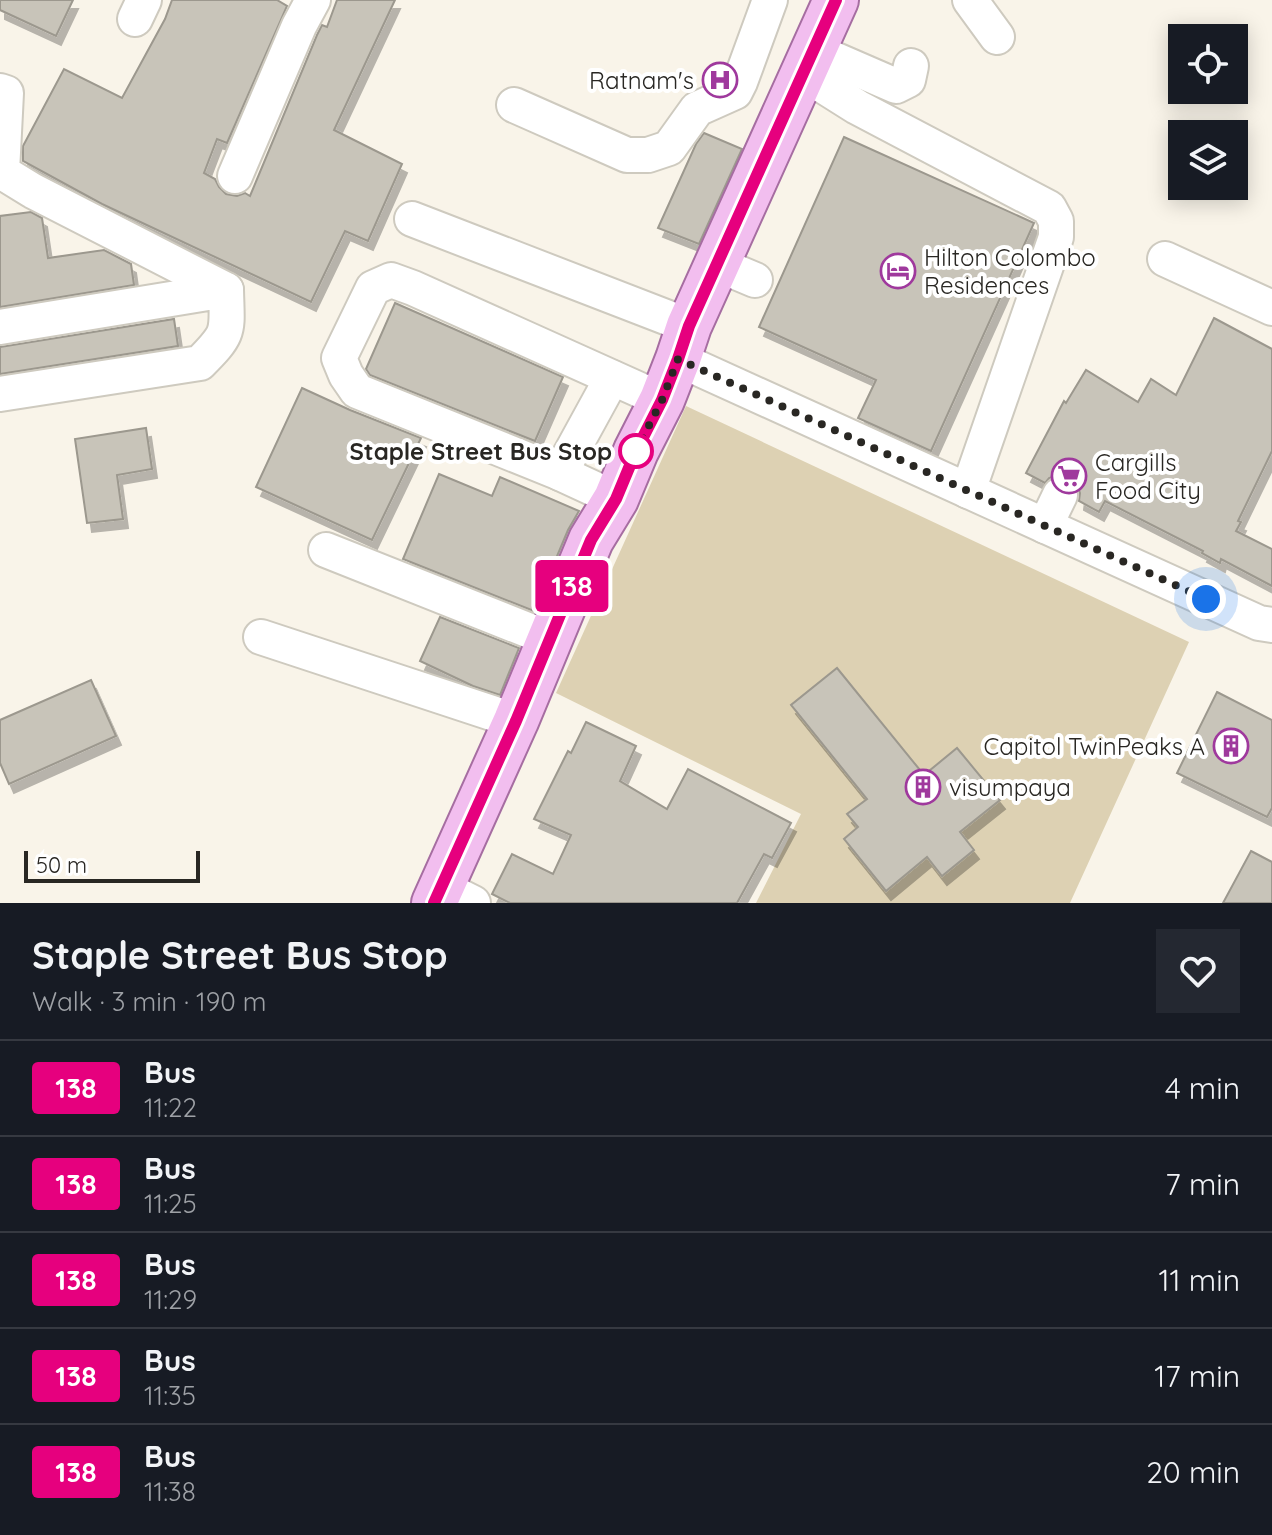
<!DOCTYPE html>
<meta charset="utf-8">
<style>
body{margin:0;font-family:Quicksand,sans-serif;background:#242831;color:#f1f3f6;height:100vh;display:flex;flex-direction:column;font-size:30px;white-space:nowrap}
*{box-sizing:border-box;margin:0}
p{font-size:26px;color:#9ea1a6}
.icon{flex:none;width:44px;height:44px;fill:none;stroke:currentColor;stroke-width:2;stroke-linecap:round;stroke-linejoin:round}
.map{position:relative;height:903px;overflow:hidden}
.details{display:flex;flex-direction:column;background:#171b24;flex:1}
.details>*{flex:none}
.badge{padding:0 16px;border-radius:6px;font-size:28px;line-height:52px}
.buttons{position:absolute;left:1168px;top:24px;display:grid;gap:16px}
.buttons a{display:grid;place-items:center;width:80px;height:80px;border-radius:0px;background:#171b24;box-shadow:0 4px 20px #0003;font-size:40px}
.scale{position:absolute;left:24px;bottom:20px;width:176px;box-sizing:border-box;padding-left:8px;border:4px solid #292723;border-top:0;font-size:22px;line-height:28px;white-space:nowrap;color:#292723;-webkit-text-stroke:6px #fff;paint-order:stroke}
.you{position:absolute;width:40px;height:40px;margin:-20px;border:6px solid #fff;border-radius:50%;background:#1a73e8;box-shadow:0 0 0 12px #1a73e833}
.map>.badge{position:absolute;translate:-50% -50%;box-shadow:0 0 0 4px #fff}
.round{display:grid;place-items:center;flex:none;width:84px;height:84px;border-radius:0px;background:#242831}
.head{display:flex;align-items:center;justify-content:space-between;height:136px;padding:0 32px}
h1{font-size:38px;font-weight:800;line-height:60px}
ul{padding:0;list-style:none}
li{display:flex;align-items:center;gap:24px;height:96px;padding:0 32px;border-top:2px solid #363941}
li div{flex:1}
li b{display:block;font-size:30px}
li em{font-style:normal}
li .badge{min-width:88px;font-weight:700;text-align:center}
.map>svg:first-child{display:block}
.green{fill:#ddd1b3}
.building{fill:#c8c4b9;stroke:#9c988e;stroke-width:2;filter:url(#shadow)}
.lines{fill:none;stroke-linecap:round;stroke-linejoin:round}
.minor-casing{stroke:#cecabf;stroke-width:38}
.major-casing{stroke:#a66da1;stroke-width:48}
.minor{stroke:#fff;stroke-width:34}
.major{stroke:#f2beef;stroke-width:44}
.line-casing{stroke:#fff;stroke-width:18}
.line{stroke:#e6007e;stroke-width:12}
.walk{stroke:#292723;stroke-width:8;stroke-dasharray:0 14.4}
.stop-dot{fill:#fff;stroke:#e6007e;stroke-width:4}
.labels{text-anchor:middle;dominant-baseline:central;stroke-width:8;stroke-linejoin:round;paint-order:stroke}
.poi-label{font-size:24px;fill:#292723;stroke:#fff;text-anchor:start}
.stop-label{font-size:24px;font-weight:bold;fill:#292723;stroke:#fff;text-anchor:end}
</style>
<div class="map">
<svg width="1272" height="903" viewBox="0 0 1272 903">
<defs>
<filter id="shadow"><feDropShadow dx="5" dy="9" stdDeviation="0" flood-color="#0004"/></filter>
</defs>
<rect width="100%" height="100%" fill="#f9f4e9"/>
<path class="green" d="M 686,406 L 1189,642 L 1070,903 L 756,903 L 801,814 L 556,693 Z"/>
<g class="building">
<path d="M 0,0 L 73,0 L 56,36 L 0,10 Z"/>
<path d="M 172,0 L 277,0 L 287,6 L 227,143 L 217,139 L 204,173 L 215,179 L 219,187 L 226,194 L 237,196 L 245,193 L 250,196 L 317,35 L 322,25 L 327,27 L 337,0 L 395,0 L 334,130 L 402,164 L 368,241 L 345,231 L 311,302 L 102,204 L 23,161 L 23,146 L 64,69 L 122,98 L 165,19 Z"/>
<path d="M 704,133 L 742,149 L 699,244 L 658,228 L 696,144 Z"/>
<path d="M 844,137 L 1034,223 L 931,451 L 858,418 L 876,380 L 759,327 Z"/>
<path d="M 31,212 L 42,218 L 48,258 L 104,250 L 131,264 L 134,285 L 0,307 L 0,216 Z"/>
<path d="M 395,303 L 563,377 L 535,441 L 370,375 L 366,369 Z"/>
<path d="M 1214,318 L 1272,349 L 1272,451 L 1238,521 L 1241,522 L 1236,531 L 1272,549 L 1272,586 L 1221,559 L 1220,563 L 1202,553 L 1203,551 L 1105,501 L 1099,512 L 1079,501 L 1080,493 L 1077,484 L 1068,477 L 1058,475 L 1049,478 L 1045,483 L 1026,473 L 1064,401 L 1066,403 L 1086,370 L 1138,402 L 1151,379 L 1176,395 Z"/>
<path d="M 174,319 L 178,346 L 0,374 L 0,347 Z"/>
<path d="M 302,388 L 350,410 L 421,438 L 372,540 L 256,487 Z"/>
<path d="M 146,428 L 152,469 L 117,475 L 123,519 L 87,523 L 75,439 Z"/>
<path d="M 439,474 L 492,496 L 500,477 L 579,511 L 568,530 L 534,611 L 403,559 Z"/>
<path d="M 440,617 L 519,648 L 500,695 L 473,686 L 420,661 Z"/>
<path d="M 837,668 L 924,775 L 957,748 L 1000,800 L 960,832 L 974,850 L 942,876 L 927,857 L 886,891 L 844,839 L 858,827 L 847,814 L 867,799 L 791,705 Z"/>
<path d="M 91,680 L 116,736 L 9,784 L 0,763 L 0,720 Z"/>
<path d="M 1217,692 L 1272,720 L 1272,808 L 1267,817 L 1177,773 Z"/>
<path d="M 586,722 L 636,746 L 620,781 L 667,809 L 688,769 L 791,823 L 772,858 L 764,854 L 737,903 L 510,903 L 492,894 L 512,854 L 553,874 L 571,835 L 534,819 L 568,751 L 571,753 Z"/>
<path d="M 1251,851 L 1272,862 L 1272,903 L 1223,903 Z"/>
</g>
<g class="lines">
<g class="minor-casing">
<g id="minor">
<path d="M 970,0 L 997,37"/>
<path d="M 135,19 L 144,0"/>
<path d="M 813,50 L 896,86 L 908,80 L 911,66"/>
<path d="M 803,73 L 857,107 L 1049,208 L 1056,221 L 1056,237 L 968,491"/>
<path d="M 0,91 L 6,93 L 2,172 L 33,191 L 226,290"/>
<path d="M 514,105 L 627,155 L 648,155 L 669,148 L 697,109 L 735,92 L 740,82 L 770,0"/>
<path d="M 235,176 L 299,26 L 313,0"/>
<path d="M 412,219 L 689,326"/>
<path d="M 1165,259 L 1272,308"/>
<path d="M 717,264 L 755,280"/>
<path d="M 0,327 L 226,290 C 227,332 231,332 200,363 L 0,394"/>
<path d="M 678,359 L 1259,623 L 1272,625"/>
<path d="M 560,473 L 612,378"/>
<path d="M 616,499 L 560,473 L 357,391 L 346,375 L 339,358 L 373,288 L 391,280 L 413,288 L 662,400"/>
<path d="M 1045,526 L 1060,495"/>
<path d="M 326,550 L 550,639"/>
<path d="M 261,637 L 516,721"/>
<path d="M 441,887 L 473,903"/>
</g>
</g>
<g class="major-casing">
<path id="major" d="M 434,903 L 516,721 L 591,540 L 616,499 L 636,451 L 662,400 L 678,359 L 689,326 L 836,0"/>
</g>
<use href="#minor" class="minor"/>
<use href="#major" class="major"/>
</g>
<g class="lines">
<g class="line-casing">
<path id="line" d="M 434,903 L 516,721 L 591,540 L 616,499 L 636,451 L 662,400 L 678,359 L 689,326 L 836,0"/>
</g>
<use href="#line" class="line"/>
<path class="walk" d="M 636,451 L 662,400 L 678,359 L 1206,599"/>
</g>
<defs>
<g id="hospital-ring" transform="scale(1.8)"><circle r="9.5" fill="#fff" stroke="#9f399d" stroke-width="1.5"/><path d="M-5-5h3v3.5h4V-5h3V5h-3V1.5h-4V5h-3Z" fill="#9f399d"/></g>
<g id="hotel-ring" transform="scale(1.8)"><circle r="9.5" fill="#fff" stroke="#9f399d" stroke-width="1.5"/><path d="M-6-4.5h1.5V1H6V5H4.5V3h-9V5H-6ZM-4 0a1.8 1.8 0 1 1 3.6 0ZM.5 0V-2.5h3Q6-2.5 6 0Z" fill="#9f399d"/></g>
<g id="supermarket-ring" transform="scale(1.8)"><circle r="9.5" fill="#fff" stroke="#9f399d" stroke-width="1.5"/><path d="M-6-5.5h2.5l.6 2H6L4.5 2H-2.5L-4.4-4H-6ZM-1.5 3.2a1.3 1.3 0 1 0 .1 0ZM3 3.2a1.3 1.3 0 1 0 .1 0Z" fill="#9f399d"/></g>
<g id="building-ring" transform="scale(1.8)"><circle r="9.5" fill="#fff" stroke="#9f399d" stroke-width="1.5"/><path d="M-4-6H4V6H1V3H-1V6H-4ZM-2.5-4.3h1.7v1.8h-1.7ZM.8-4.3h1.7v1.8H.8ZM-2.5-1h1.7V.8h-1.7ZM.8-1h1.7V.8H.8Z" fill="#9f399d"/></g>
</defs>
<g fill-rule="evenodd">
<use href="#hospital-ring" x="720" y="80"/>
<use href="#hotel-ring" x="898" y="271"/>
<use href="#supermarket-ring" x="1069" y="476"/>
<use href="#building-ring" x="1231" y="746"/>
<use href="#building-ring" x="923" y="787"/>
</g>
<circle class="stop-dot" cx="636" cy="451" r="16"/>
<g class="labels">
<g class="poi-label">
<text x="694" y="80" text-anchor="end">Ratnam's</text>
<text x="924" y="257">Hilton Colombo<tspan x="924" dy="28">Residences</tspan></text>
<text x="1095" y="462">Cargills<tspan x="1095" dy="28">Food City</tspan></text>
<text x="1205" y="746" text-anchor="end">Capitol TwinPeaks A</text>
<text x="949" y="787">visumpaya</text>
</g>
<g class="stop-label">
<text x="612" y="451">Staple Street Bus Stop</text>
</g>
</g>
</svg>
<div class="buttons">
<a><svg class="icon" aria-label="locate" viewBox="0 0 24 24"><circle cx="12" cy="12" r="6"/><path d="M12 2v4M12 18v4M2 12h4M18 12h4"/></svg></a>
<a><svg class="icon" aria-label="layers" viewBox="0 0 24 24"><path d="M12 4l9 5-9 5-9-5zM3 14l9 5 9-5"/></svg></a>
</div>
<div class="scale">50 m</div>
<div class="you" style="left:1206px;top:599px"></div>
<b class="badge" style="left:572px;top:586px;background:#e6007e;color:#fff">138</b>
</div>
<section class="details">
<div class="head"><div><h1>Staple Street Bus Stop</h1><p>Walk · 3 min · 190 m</p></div><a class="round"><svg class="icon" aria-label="heart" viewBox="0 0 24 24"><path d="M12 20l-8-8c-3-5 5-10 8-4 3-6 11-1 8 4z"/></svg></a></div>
<ul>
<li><span class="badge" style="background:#e6007e;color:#fff">138</span><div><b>Bus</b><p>11:22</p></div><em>4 min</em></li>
<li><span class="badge" style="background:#e6007e;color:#fff">138</span><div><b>Bus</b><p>11:25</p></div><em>7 min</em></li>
<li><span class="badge" style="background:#e6007e;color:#fff">138</span><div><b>Bus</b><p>11:29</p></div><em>11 min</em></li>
<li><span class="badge" style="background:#e6007e;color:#fff">138</span><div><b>Bus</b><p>11:35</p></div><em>17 min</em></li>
<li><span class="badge" style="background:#e6007e;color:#fff">138</span><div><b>Bus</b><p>11:38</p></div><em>20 min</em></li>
</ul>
</section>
